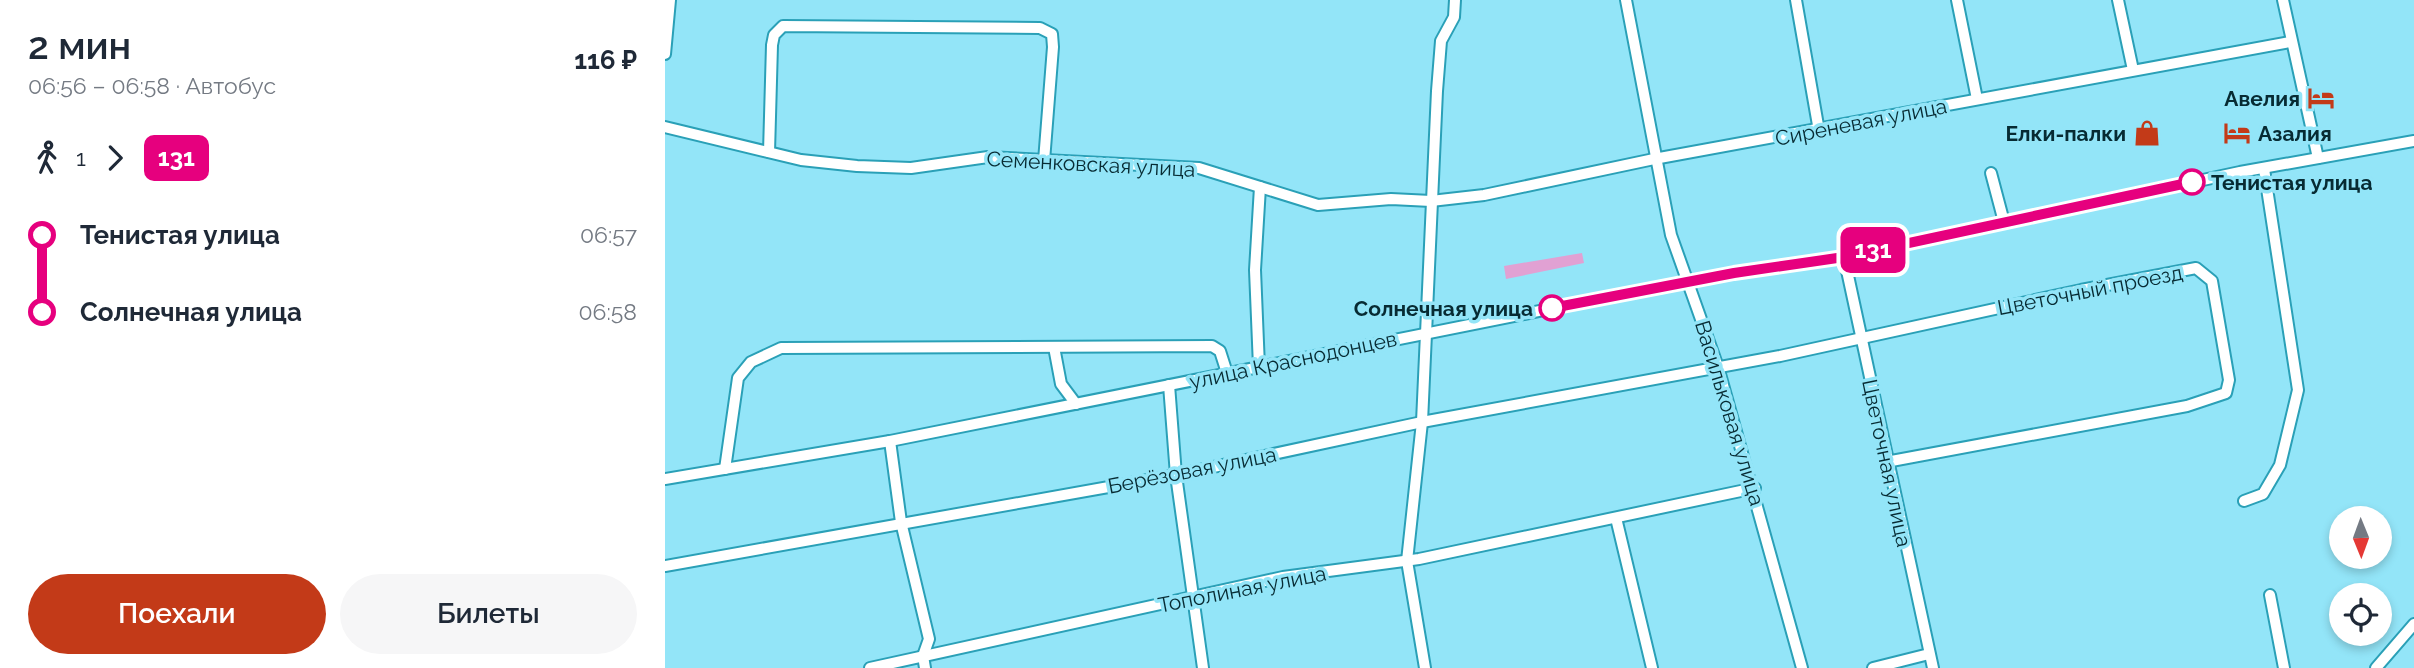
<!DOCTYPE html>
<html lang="ru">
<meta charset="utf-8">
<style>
body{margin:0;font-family:Raleway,sans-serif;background:#f6f6f7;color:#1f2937;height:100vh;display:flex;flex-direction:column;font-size:26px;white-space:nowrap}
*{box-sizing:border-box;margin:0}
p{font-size:23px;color:#747a83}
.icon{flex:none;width:38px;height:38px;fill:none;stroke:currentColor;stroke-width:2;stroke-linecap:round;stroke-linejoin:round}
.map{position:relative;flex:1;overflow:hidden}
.drawer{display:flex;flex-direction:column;background:#fff;width:665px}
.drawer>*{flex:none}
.badge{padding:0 14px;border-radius:10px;font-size:24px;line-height:46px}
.needle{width:46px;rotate:179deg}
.buttons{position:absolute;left:1664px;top:506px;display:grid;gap:14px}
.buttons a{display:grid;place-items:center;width:63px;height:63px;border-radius:50%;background:#fff;box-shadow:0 4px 10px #0003;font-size:35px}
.map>.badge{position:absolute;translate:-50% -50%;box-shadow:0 0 0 4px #fff}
.legs{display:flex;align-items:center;gap:10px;height:77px;padding:0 28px;font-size:23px}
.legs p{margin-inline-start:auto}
.head{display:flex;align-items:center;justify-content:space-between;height:119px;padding:0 28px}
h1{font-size:38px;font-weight:600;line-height:52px}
.cta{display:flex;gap:14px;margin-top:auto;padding:14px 28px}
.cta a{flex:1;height:80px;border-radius:42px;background:#c33a18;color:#fff;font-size:28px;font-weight:600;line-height:80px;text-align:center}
.cta a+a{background:#f6f6f7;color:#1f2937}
ul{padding:0 28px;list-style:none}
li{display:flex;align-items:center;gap:24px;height:77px;font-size:26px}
li i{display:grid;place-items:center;width:10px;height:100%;margin:0 9px;background:currentColor}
li i::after{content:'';width:18px;height:18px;margin:-9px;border:5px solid;border-radius:50%;background:#fff}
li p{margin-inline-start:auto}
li:first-child i{background:linear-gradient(#0000 50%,currentColor 0)}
li:last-child i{background:linear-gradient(currentColor 50%,#0000 0)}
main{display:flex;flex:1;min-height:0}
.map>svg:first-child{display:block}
.green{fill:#e1a1d3}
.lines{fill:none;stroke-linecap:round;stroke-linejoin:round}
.street-casing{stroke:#2aa0b7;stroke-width:14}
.street{stroke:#fff;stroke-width:10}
.line-1-casing{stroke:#fff;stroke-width:16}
.line-1{stroke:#e6007e;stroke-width:10}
.stop-1-dot{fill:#fff;stroke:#e6007e;stroke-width:3.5}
.labels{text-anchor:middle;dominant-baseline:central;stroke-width:7;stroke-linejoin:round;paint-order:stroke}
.poi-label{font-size:21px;font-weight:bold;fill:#072b33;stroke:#93e5f8;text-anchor:end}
.street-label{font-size:21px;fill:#072b33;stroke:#93e5f8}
.stop-label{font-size:21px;font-weight:bold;fill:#072b33;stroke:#93e5f8;text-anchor:start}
</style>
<main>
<section class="drawer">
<div class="head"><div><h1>2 мин</h1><p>06:56 – 06:58 · Автобус</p></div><b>116 ₽</b></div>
<div class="legs"><svg class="icon" aria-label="walk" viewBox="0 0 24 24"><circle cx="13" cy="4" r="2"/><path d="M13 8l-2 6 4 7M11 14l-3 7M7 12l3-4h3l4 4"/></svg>1<svg class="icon" aria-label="forward" viewBox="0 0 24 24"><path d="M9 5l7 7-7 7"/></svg><b class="badge" style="background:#e6007e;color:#fff">131</b></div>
<ul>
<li><i style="color:#e6007e"></i><b>Тенистая улица</b><p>06:57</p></li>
<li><i style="color:#e6007e"></i><b>Солнечная улица</b><p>06:58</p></li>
</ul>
<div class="cta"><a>Поехали</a><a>Билеты</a></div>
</section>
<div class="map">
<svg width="1749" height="668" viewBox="0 0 1749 668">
<rect width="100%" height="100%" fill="#93e5f8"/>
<path class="green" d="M 917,253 L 919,263 L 841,279 L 839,266 Z"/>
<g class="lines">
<g class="street-casing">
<g id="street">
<path d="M 961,0 L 1006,235 L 1053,367 L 1137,668"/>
<path d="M 1131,0 L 1154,131"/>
<path d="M 1292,0 L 1312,99"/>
<path d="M 1453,0 L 1468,70"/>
<path d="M 1618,0 L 1653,158"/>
<path d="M 0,54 L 5,0"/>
<path d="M 0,127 L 136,160 L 192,166 L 246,168 L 323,157 L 534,168 L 653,205 L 726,199 L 766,201 L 819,195 L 989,159 L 1625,42"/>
<path d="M 104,152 L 107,45 L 109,35 L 118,26 L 375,28 L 387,34 L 388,47 L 379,161"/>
<path d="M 1326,173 L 1339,222"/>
<path d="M 1179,257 L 1268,668"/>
<path d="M 389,347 L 396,384 L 411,404"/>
<path d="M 594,367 L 590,270 L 595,187"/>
<path d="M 504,385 L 511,475 L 538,668"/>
<path d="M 225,441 L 236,522 L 264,639 L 258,656 L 260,668"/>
<path d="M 60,469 L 73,378 L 86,362 L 116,348 L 547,346 L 555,351 L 562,373"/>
<path d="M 0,479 L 225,441 L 909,304 L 1069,273 L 1179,257 L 1575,172 L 1749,141"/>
<path d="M 1579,501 L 1598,494 L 1615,465 L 1633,390 L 1599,169"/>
<path d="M 951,518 L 987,668"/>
<path d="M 0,566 L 511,475 L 757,422 L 1115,356 L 1416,290 L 1531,268 L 1547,281 L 1564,380 L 1561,393 L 1522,406 L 1221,462"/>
<path d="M 1605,595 L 1619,668"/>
<path d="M 205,668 L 618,577 L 754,559 L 1090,488"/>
<path d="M 760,668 L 742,561 L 757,422 L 772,91 L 776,41 L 789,17 L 790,0"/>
<path d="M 1208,668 L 1264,654"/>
<path d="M 1711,668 L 1749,624"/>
</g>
</g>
<use href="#street" class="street"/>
</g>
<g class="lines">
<g class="line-1-casing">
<path id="line-1" d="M 887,308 L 1069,273 L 1179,257 L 1527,182"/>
</g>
<use href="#line-1" class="line-1"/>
</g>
<defs>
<g id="hotel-bare" transform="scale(2.1)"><path d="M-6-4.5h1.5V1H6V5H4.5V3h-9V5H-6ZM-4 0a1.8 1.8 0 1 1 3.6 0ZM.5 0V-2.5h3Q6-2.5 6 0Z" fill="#c33a18" stroke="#93e5f8" stroke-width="2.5" paint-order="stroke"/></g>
<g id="shop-bare" transform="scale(2.1)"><path d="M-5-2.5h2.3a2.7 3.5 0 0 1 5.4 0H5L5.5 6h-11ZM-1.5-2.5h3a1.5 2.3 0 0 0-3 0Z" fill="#c33a18" stroke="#93e5f8" stroke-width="2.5" paint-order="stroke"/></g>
</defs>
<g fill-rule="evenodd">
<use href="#hotel-bare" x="1656" y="98"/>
<use href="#shop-bare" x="1482" y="133"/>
<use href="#hotel-bare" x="1572" y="133"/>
</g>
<g class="stop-1-dot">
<circle cx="1527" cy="182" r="12"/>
<circle cx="887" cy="308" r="12"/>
</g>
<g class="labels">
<g class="poi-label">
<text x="1635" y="98">Авелия</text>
<text x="1461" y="133">Елки-палки</text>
<text x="1593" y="133" text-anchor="start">Азалия</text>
</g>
<g class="street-label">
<text transform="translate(1196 122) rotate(-11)">Сиреневая улица</text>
<text transform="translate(426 164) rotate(3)">Семенковская улица</text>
<text transform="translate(1425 290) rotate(-11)">Цветочный проезд</text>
<text transform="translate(628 360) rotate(-12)">улица Краснодонцев</text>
<text transform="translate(1065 413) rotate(73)">Васильковая улица</text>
<text transform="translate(1222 463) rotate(78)">Цветочная улица</text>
<text transform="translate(527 470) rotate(-11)">Берёзовая улица</text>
<text transform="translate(577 589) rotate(-11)">Тополиная улица</text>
</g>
<g class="stop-label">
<text x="1546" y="182">Тенистая улица</text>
<text x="868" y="308" text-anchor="end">Солнечная улица</text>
</g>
</g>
</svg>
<div class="buttons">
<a><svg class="needle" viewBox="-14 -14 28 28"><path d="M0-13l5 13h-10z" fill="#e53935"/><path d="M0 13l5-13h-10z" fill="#747a83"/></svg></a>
<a><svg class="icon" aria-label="locate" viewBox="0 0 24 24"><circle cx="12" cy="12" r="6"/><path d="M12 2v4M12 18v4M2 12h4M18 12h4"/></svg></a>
</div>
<b class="badge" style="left:1208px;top:250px;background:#e6007e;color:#fff">131</b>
</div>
</main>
